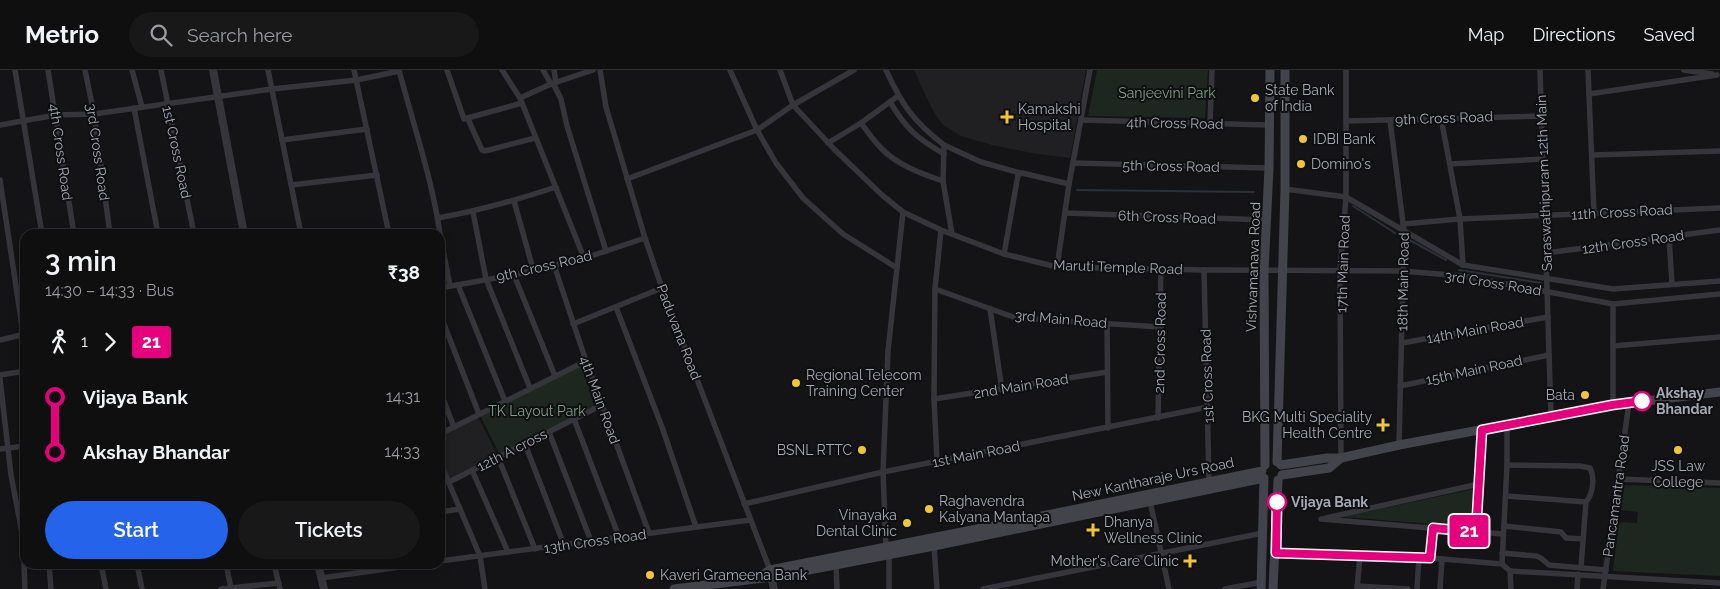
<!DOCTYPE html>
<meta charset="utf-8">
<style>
body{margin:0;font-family:Raleway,sans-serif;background:#181819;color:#f1f3f6;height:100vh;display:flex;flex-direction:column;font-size:19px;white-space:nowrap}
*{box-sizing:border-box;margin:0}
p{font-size:16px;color:#9b9c9f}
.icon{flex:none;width:28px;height:28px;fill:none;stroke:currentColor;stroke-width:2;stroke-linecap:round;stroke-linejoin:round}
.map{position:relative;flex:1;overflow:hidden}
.panel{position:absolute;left:20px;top:159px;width:425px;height:340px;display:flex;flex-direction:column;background:#0f0f10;border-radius:15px;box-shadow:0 2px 12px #0003,0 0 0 1px #2f2f30}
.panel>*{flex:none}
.badge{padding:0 10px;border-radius:4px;font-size:18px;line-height:32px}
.map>.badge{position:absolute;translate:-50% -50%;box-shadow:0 0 0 2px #fff}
.legs{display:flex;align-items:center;gap:8px;height:55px;padding:0 25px;font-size:16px}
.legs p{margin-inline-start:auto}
.headline{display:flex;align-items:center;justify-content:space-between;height:85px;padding:0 25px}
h1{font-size:28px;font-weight:600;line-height:38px}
.cta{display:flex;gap:10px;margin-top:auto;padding:10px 25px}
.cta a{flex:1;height:58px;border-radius:30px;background:#2563eb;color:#fff;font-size:20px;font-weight:600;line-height:58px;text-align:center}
.cta a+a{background:#181819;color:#f1f3f6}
ul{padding:0 25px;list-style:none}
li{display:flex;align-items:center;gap:18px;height:55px;font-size:19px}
li i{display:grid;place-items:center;width:8px;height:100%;margin:0 6px;background:currentColor}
li i::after{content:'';width:12px;height:12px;margin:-6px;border:4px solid;border-radius:50%;background:#0f0f10}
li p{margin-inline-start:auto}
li:first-child i{background:linear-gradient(#0000 50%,currentColor 0)}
li:last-child i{background:linear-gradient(currentColor 50%,#0000 0)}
header{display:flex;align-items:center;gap:30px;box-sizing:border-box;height:70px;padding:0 25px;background:#0f0f10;border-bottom:1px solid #2f2f30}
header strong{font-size:24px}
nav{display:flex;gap:28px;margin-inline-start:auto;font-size:18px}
.search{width:350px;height:45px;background:#181819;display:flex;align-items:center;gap:12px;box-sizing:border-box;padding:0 18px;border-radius:28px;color:#9b9c9f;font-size:19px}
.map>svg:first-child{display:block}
.built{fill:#202023}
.green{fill:#1e2620}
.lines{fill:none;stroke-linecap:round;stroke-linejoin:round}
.stream{stroke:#2a313a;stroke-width:2}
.minor{stroke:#35353b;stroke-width:5.5}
.tertiary{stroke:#35353b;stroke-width:8}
.secondary{stroke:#43444b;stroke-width:9}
.line-1-casing{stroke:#fff;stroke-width:11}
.line-1{stroke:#e6007e;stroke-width:8}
.poi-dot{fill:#f1c731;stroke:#0f0f11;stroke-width:2}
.stop-1-dot{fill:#fff;stroke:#e6007e;stroke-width:2.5}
.labels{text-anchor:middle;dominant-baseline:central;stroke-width:4;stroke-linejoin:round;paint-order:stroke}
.poi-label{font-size:14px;fill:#a6a9b6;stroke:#0f0f11;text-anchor:start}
.park-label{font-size:14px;fill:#7da183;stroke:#0f0f11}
.street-label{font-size:14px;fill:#a6a9b6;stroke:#0f0f11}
.stop-label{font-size:14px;font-weight:bold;fill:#a6a9b6;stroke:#0f0f11;text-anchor:start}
</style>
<header>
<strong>Metrio</strong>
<div class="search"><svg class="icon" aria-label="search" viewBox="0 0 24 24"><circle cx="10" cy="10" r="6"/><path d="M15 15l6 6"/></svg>Search here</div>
<nav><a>Map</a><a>Directions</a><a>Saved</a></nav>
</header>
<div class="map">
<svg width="1720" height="519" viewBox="0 0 1720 519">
<rect width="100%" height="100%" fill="#141416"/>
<g class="built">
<path d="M 914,0 L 1086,0 L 1070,88 L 1037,84 L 992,75 L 961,66 L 942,54 L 932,39 Z"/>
<path d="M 477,345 L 498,387 L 449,412 L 440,392 L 440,364 Z"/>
</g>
<g class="green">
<path d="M 1097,0 L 1208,0 L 1205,48 L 1088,46 Z"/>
<path d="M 582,294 L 594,337 L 500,385 L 480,345 Z"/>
<path d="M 1624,415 L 1720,418 L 1720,506 L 1613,501 L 1619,452 L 1637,453 L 1638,442 L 1621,440 Z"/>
<path d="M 1474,419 L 1471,457 L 1343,447 Z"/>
</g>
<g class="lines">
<g class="stream">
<path d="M 1077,120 L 1254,122"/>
<path d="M 1353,136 L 1395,163"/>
<path d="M 1406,168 L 1446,190"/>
<path d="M 1459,200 L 1541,213"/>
</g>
<g class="minor">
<path d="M 15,0 L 42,164"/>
<path d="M 48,0 L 74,164"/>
<path d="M 85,0 L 94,44 L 110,164"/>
<path d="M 132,0 L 142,37"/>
<path d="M 161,0 L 194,164"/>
<path d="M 268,0 L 301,164"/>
<path d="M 354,0 L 389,164"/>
<path d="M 399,0 C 413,54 432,108 440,164"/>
<path d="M 447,0 L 464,49 L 522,33"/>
<path d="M 502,0 L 520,28 L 584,188"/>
<path d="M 543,0 L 551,14"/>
<path d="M 554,0 L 556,13"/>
<path d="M 600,0 L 606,37 L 645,168 L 662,218 L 770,500"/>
<path d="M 730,0 L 757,60 L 776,93 L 803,128 L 843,164 L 897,198"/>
<path d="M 780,0 L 793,35 L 834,79 L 882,125 L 903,142 L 941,160 L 1004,184 L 1057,197 L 1204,200 L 1402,201 L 1463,206 L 1613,234 L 1720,224"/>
<path d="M 886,0 C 902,35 913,51 944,75 L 943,111 L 952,164"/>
<path d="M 1540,0 L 1551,346"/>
<path d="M 1588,0 L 1594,143"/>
<path d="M 1684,0 L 1712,4"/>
<path d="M 553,13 L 561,29 L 567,56 L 606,181"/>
<path d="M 1589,24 L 1717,5"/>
<path d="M 520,28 L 551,14 L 593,0"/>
<path d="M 890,32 C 907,60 917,68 944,84"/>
<path d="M 134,38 L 158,164"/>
<path d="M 1441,48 L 1460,149 L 1463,195"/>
<path d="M 468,49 L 482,80 L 485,81 L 535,68"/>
<path d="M 1081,50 L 1269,55"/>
<path d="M 1390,50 L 1404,161 L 1399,375"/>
<path d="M 1346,51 L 1542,46"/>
<path d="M 861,53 C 867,61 873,70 881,78 C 897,95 922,104 943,111"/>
<path d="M 1210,54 L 1212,0"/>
<path d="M 0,55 L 56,45 L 94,44 L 272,19 L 357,10 L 399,1"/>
<path d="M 282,70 L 367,59"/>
<path d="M 828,73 L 861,53 L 898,26"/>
<path d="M 944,75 L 981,92 L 1020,103"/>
<path d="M 1593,85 L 1720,81"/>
<path d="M 1073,93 L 1269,98"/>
<path d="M 1450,94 L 1543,89"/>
<path d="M 627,109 L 757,60 L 793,35 L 854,0"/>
<path d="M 0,110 L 25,276"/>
<path d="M 291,115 L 377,105"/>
<path d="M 1285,119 L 1346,127 L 1463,195 L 1613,219 L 1720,211"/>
<path d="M 514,131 L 533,199"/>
<path d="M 473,142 L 486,209 L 530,318"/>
<path d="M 1066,143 L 1267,150"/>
<path d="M 438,148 C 478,141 517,130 556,117"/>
<path d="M 1403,154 L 1460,149 L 1720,138"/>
<path d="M 440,164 L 450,216"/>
<path d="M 1669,167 L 1672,214"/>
<path d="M 1546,183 L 1720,160"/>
<path d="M 1004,184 L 1018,105 L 1022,103 L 1069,114"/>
<path d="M 554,195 L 586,291 L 649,463"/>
<path d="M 1057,197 L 1069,114 L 1090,0"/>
<path d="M 1204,200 L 1209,411"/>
<path d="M 514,205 L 555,306"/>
<path d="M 458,215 L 505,331"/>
<path d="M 440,218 L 518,204 L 588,187 L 645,168"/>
<path d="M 935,219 L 1016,248 L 1161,257"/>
<path d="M 616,237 L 662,357 L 696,457"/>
<path d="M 990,239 L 1002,320"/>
<path d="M 440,244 L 479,344"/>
<path d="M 1107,253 L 1108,358"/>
<path d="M 573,254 L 662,218"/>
<path d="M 0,270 L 25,264"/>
<path d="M 1402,273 L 1548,247"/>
<path d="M 1613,276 L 1720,267"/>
<path d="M 0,305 L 25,301"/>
<path d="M 0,309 L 11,405 L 23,468 L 25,519"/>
<path d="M 1400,316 L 1549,285"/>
<path d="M 440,321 L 454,357"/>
<path d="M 934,329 L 1107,302"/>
<path d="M 1613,335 L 1613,234"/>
<path d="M 1158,348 L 1161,198"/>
<path d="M 574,349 L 619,467"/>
<path d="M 549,362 L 591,471"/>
<path d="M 440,364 L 586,291"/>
<path d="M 525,374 L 564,475"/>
<path d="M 0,379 L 25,376"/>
<path d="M 498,387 L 535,479"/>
<path d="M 1341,388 L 1340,202 L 1346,127 L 1346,0"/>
<path d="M 937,391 L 934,329 L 935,219 L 941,160"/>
<path d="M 440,392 L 480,486 L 485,519"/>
<path d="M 1507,395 L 1580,396 L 1590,398 C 1595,408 1593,424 1586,432"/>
<path d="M 472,400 L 508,482"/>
<path d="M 1618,409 L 1720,413"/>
<path d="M 449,412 L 602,335"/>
<path d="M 1506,426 L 1586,432 L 1581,497"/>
<path d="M 1150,431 L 1169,519"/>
<path d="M 744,434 L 883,402 L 1208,337"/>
<path d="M 440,442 L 460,439"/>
<path d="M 1326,448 L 1479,414"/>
<path d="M 1321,449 L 1503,464"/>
<path d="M 1504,456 L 1561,462 L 1566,468 L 1583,469"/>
<path d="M 1476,462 L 1482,360"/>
<path d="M 934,476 L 937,519"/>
<path d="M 1276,483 L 1430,488 L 1502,494"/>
<path d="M 1502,483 L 1536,486 L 1541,488 L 1549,495 L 1606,500"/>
<path d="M 1430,488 L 1433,459"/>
<path d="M 440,491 L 750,450"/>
<path d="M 49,494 L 51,519"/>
<path d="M 101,494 L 106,519"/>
<path d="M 137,494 L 142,519"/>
<path d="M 226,494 L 231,518"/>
<path d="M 274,494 L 280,519"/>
<path d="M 836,494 L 837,519"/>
<path d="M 1502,494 L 1507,395 L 1507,356"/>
<path d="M 1502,494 L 1510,501 L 1511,519"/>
<path d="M 49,496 L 101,495"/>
<path d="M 1510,501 L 1720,513"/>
<path d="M 321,508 L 422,494"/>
<path d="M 1357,516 L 1408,519"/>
<path d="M 221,519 L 279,513"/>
<path d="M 889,519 L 889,485 L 886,478 L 883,402 L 888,281 L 903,142"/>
<path d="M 983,519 L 1263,463"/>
<path d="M 1225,519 L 1262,512"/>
<path d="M 1357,519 L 1360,486"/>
<path d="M 1417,519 L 1419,488"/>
<path d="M 1440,519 L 1442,489"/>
<path d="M 1577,519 L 1578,504"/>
<path d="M 1603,519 L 1629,333"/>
</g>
<g class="tertiary">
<path d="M 213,0 L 244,164"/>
<path d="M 318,494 L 324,519"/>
<path d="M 770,502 L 774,519"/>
</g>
<g class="secondary">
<path d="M 1277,392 L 1285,119 L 1285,0"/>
<path d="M 1265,395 L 1264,201 L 1269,98 L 1270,0"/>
<path d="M 1281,395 L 1327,388 L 1341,388 L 1399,375 L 1613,335 L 1720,322"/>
<path d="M 1282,405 L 1329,398 L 1341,388"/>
<path d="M 759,507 L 770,500 L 1082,438 L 1262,401"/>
<path d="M 674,519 L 772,507 L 934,476 L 1264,408 L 1261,519"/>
<path d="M 1273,519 L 1278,410"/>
</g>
</g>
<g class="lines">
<g class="line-1-casing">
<path id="line-1" d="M 1277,432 L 1276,483 L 1430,488 L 1433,458 L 1476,462 L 1482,360 L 1612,335 L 1642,331"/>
</g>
<use href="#line-1" class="line-1"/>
</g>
<g class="poi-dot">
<circle cx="1255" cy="28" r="5"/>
<path d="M1004.5 39.5h5v5h5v5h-5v5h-5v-5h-5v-5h5z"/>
<circle cx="1303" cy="69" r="5"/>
<circle cx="1301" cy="94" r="5"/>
<circle cx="796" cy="313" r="5"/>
<circle cx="1585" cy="325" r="5"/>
<path d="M1380.5 347.5h5v5h5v5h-5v5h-5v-5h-5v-5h5z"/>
<circle cx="862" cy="380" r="5"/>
<circle cx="1678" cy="380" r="5"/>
<circle cx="929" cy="439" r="5"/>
<circle cx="907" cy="453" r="5"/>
<path d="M1090.5 452.5h5v5h5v5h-5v5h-5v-5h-5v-5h5z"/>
<path d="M1187.5 483.5h5v5h5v5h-5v5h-5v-5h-5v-5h5z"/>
<circle cx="650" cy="505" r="5"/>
</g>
<g class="stop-1-dot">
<circle cx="1642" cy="331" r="9"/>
<circle cx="1277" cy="432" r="9"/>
</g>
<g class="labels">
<g class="poi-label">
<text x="1265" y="20">State Bank<tspan x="1265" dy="16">of India</tspan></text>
<text x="1018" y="39">Kamakshi<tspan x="1018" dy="16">Hospital</tspan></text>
<text x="1313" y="69">IDBI Bank</text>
<text x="1311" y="94">Domino's</text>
<text x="806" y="305">Regional Telecom<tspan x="806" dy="16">Training Center</tspan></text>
<text x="1575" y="325" text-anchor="end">Bata</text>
<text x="1372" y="347" text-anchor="end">BKG Multi Speciality<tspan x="1372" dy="16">Health Centre</tspan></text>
<text x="852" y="380" text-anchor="end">BSNL RTTC</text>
<text x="1678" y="396" text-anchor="middle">JSS Law<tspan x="1678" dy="16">College</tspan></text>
<text x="939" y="431">Raghavendra<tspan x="939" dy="16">Kalyana Mantapa</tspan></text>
<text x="897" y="445" text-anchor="end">Vinayaka<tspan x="897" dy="16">Dental Clinic</tspan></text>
<text x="1104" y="452">Dhanya<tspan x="1104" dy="16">Wellness Clinic</tspan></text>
<text x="1179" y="491" text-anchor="end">Mother's Care Clinic</text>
<text x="660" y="505">Kaveri Grameena Bank</text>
</g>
<g class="park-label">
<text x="1167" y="23">Sanjeevini Park</text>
<text x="537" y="341">TK Layout Park</text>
</g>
<g class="street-label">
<text transform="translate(1444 48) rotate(-2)">9th Cross Road</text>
<text transform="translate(1175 53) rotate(1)">4th Cross Road</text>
<text transform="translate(61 82) rotate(82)">4th Cross Road</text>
<text transform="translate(98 82) rotate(82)">3rd Cross Road</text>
<text transform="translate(177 82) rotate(78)">1st Cross Road</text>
<text transform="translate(1171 96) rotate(1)">5th Cross Road</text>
<text transform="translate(1544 113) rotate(-92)">Saraswathipuram 12th Main</text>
<text transform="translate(1622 142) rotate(-3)">11th Cross Road</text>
<text transform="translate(1167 147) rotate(2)">6th Cross Road</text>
<text transform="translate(1633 172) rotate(-8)">12th Cross Road</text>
<text transform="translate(1343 194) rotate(-88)">17th Main Road</text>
<text transform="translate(544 196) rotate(-13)">9th Cross Road</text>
<text transform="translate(1118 197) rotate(2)">Maruti Temple Road</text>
<text transform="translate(1253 197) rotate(-88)">Vishvamanava Road</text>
<text transform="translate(1403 212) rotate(-89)">18th Main Road</text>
<text transform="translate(1493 213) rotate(9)">3rd Cross Road</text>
<text transform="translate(1061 249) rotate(5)">3rd Main Road</text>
<text transform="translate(1475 260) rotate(-10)">14th Main Road</text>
<text transform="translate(679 262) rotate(69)">Paduvana Road</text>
<text transform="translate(1160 273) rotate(-89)">2nd Cross Road</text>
<text transform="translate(1474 300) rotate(-12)">15th Main Road</text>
<text transform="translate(1207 306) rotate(-92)">1st Cross Road</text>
<text transform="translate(1021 316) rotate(-9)">2nd Main Road</text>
<text transform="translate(600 330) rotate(70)">4th Main Road</text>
<text transform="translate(512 380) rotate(-27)">12th A cross</text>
<text transform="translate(976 384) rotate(-11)">1st Main Road</text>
<text transform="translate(1153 409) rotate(-12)">New Kantharaje Urs Road</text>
<text transform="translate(1616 426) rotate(-82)">Pancamantra Road</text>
<text transform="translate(595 471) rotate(-8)">13th Cross Road</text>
</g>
<g class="stop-label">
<text x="1656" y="323">Akshay<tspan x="1656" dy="16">Bhandar</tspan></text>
<text x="1291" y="432">Vijaya Bank</text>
</g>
</g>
</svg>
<b class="badge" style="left:1469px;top:461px;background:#e6007e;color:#fff">21</b>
<section class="panel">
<div class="headline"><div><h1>3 min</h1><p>14:30 – 14:33 · Bus</p></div><b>₹38</b></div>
<div class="legs"><svg class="icon" aria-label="walk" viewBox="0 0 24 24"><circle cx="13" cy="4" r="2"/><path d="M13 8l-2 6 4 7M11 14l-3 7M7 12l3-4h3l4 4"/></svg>1<svg class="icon" aria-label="forward" viewBox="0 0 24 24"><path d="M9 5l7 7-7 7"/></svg><b class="badge" style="background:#e6007e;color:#fff">21</b></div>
<ul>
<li><i style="color:#e6007e"></i><b>Vijaya Bank</b><p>14:31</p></li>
<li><i style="color:#e6007e"></i><b>Akshay Bhandar</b><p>14:33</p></li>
</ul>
<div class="cta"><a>Start</a><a>Tickets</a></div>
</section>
</div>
